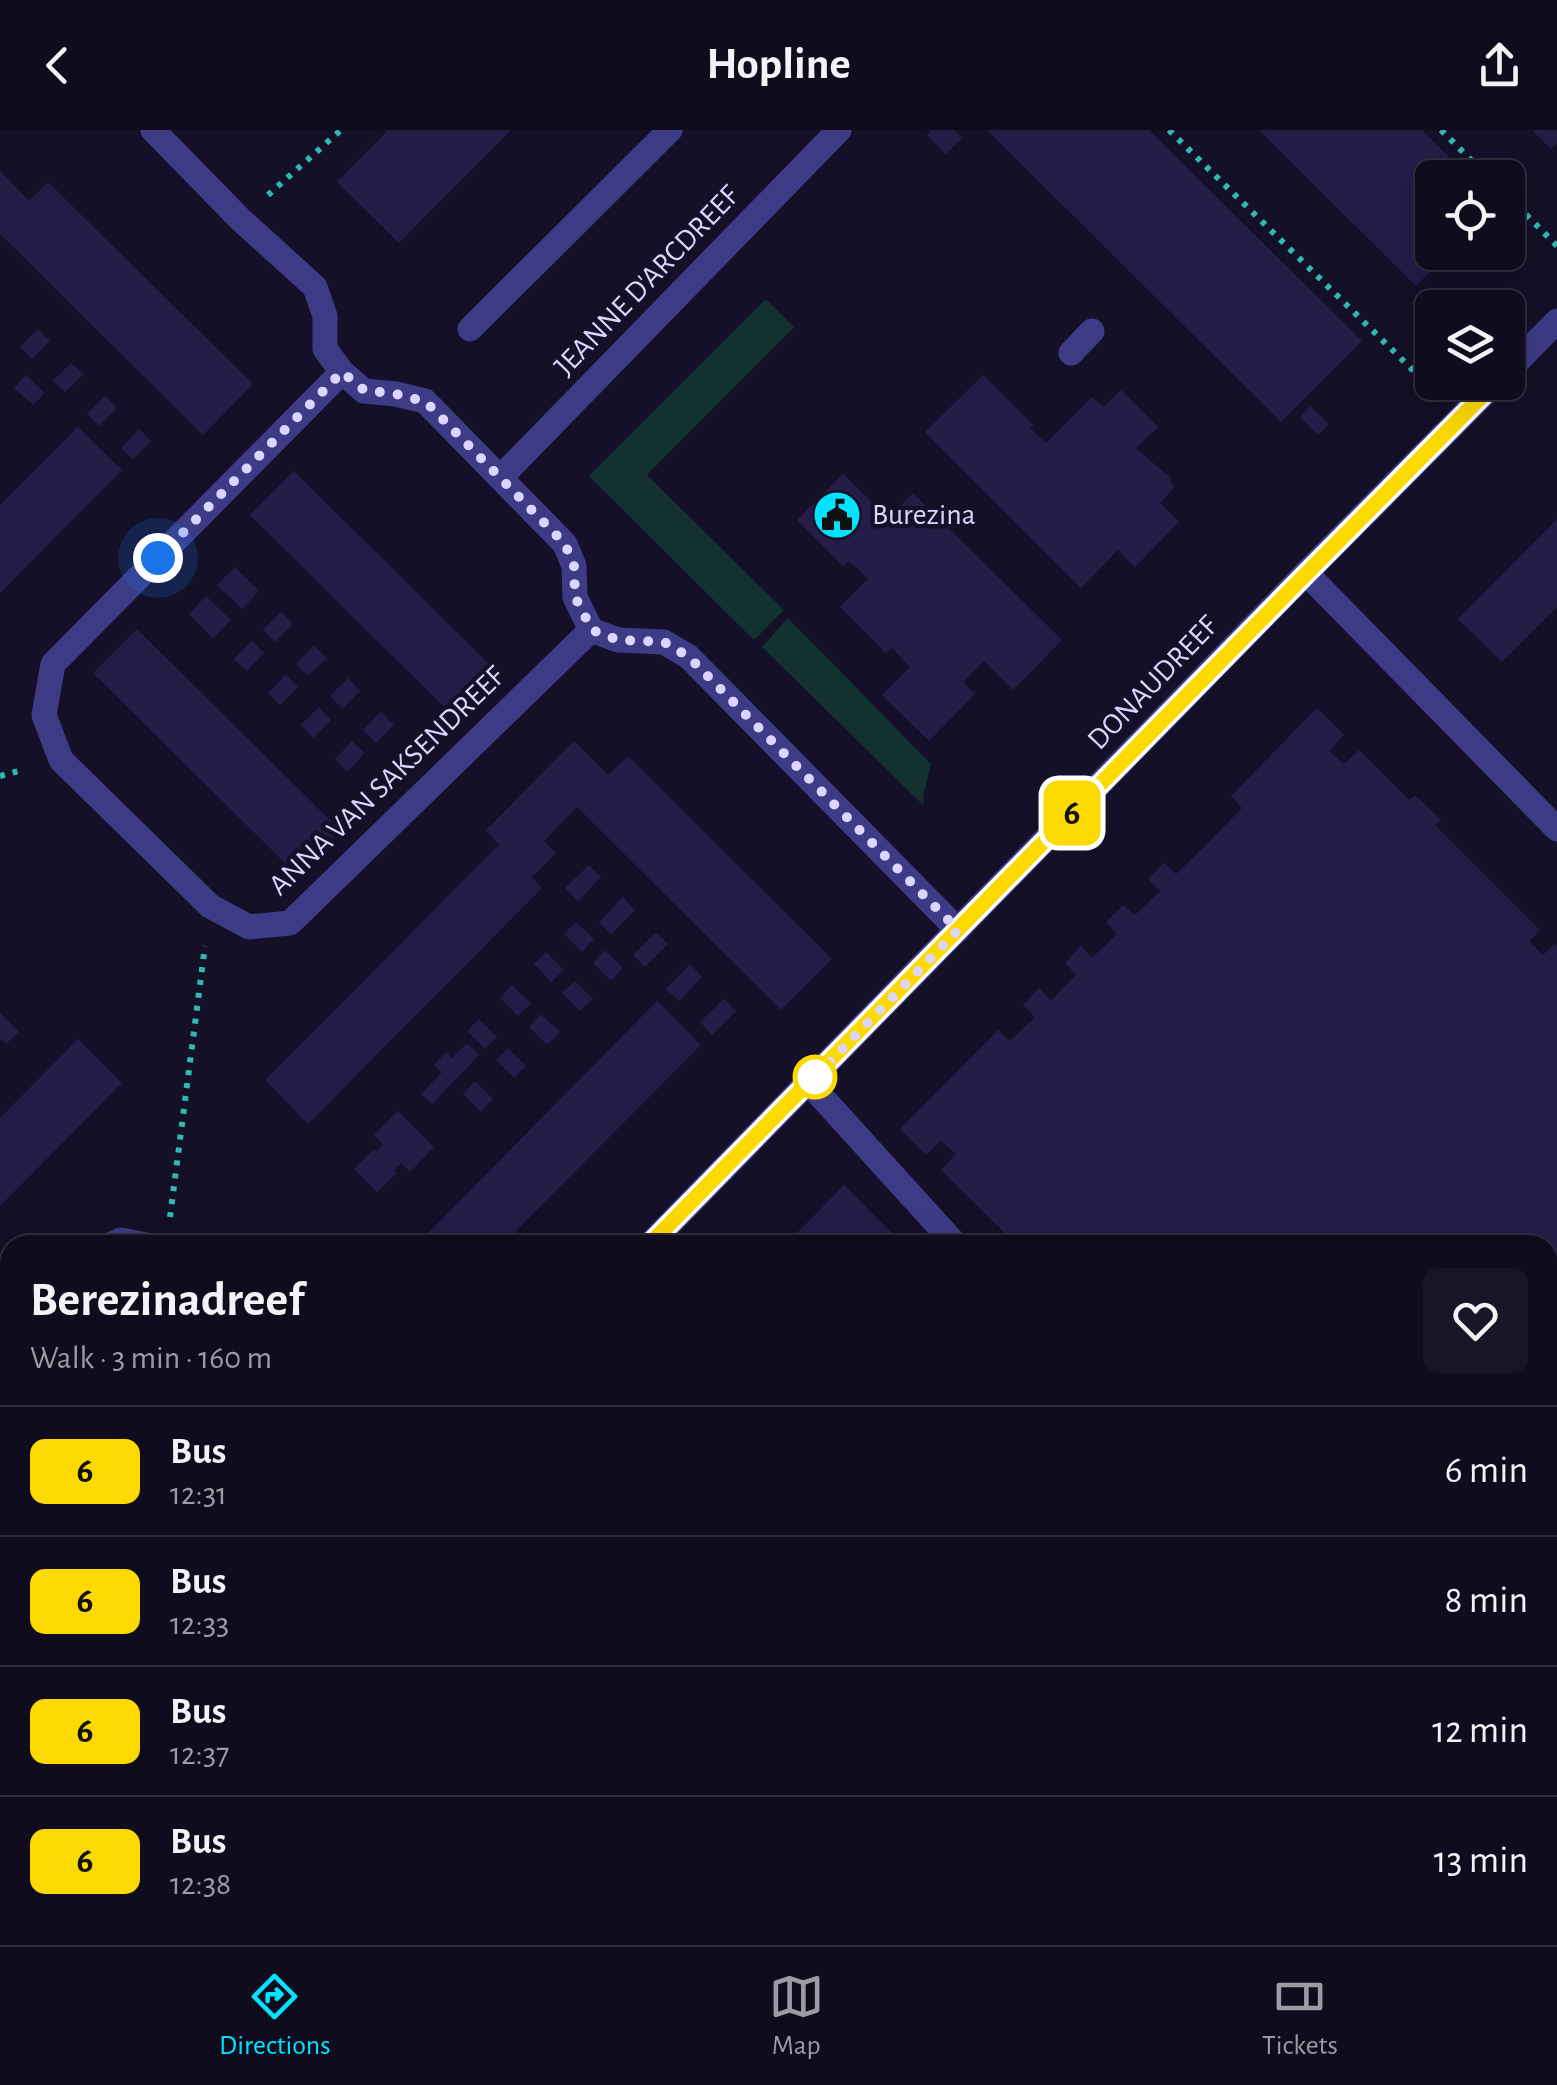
<!DOCTYPE html>
<meta charset="utf-8">
<style>
body{margin:0;font-family:"Alegreya Sans",sans-serif;background:#181526;color:#f1f3f6;height:100vh;display:flex;flex-direction:column;font-size:38px;white-space:nowrap}
*{box-sizing:border-box;margin:0}
p{font-size:32px;color:#9b9ba4}
.icon{flex:none;width:55px;height:55px;fill:none;stroke:currentColor;stroke-width:2;stroke-linecap:round;stroke-linejoin:round}
.map{position:relative;flex:1;overflow:hidden}
.drawer{position:absolute;left:0px;top:1105px;width:1558px;height:710px;display:flex;flex-direction:column;background:#0f0c1d;border-radius:30px 30px 0 0;box-shadow:0 10px 40px #0002,0 0 0 2px #2f2c3b}
.drawer>*{flex:none}
.badge{padding:0 20px;border-radius:15px;font-size:35px;line-height:65px}
.fabs{position:absolute;left:1415px;top:30px;display:grid;gap:20px}
.fabs a{display:grid;place-items:center;width:110px;height:110px;border-radius:15px;background:#0f0c1d;box-shadow:0 10px 40px #0002,0 0 0 2px #2f2c3b;font-size:50px}
.you{position:absolute;width:50px;height:50px;margin:-25px;border:8px solid #fff;border-radius:50%;background:#1a73e8;box-shadow:0 0 0 15px #1a73e833}
.map>.badge{position:absolute;translate:-50% -50%;box-shadow:0 0 0 5px #fff}
.round{display:grid;place-items:center;flex:none;width:105px;height:105px;border-radius:15px;background:#181526}
.overview{display:flex;align-items:center;justify-content:space-between;height:170px;padding:0 30px}
h1{font-size:48px;font-weight:700;line-height:75px}
ul{padding:0;list-style:none}
li{display:flex;align-items:center;gap:30px;height:130px;padding:0 30px;border-top:2px solid #2f2c3b}
li div{flex:1}
li b{display:block;font-size:38px}
li em{font-style:normal}
li .badge{min-width:110px;font-weight:700;text-align:center}
header{display:flex;justify-content:space-between;align-items:center;height:130px;padding:0 30px;background:#0f0c1d;font-size:45px;font-weight:700}
.dock{display:flex;justify-content:space-around;align-items:center;height:140px;border-top:2px solid #2f2c3b;background:#0f0c1d;font-size:28px;color:#9b9ba4}
.dock a{display:grid;justify-items:center;gap:5px}
.dock .active{color:#03e3ff}
.map>svg:first-child{display:block}
.green{fill:#133131}
.building{fill:#251c48}
.lines{fill:none;stroke-linecap:round;stroke-linejoin:round}
.path{stroke:#30b9b2;stroke-width:6;stroke-dasharray:5 8;stroke-linecap:butt}
.minor{stroke:#3e3b86;stroke-width:25}
.line-casing{stroke:#fff;stroke-width:22}
.line{stroke:#fcd900;stroke-width:15}
.walk{stroke:#dbd6ff;stroke-width:10;stroke-dasharray:0 18}
.stop-dot{fill:#fff;stroke:#fcd900;stroke-width:5}
.labels{text-anchor:middle;dominant-baseline:central;stroke-width:9;stroke-linejoin:round;paint-order:stroke}
.street-label{font-size:30px;fill:#dbd6ff;stroke:#141027}
.poi-label{font-size:30px;fill:#dbd6ff;stroke:#141027;text-anchor:start}
</style>
<header><svg class="icon" aria-label="back" viewBox="0 0 24 24"><path d="M15 5l-7 7 7 7"/></svg>Hopline<svg class="icon" aria-label="share" viewBox="0 0 24 24"><path d="M12 15V3M7 8l5-5 5 5M5 13v7h14v-7"/></svg></header>
<div class="map">
<svg width="1557" height="1815" viewBox="0 0 1557 1815">
<rect width="100%" height="100%" fill="#141027"/>
<g class="green">
<path d="M 766,169 L 794,197 L 647,345 L 784,480 L 754,510 L 589,346 Z"/>
<path d="M 788,488 L 931,634 L 924,662 L 923,675 L 762,517 Z"/>
<path d="M 0,1460 L 10,1470 L 10,1668 L 0,1676 Z"/>
</g>
<g class="building">
<path d="M 388,0 L 511,0 L 399,113 L 337,52 Z"/>
<path d="M 932,0 L 954,0 L 962,8 L 946,24 L 927,5 Z"/>
<path d="M 987,0 L 1149,0 L 1362,211 L 1281,292 Z"/>
<path d="M 1259,0 L 1422,0 L 1470,48 L 1432,48 L 1432,122 L 1449,122 L 1416,156 Z"/>
<path d="M 1532,0 L 1557,0 L 1557,13 L 1551,19 Z"/>
<path d="M 0,41 L 29,71 L 48,52 L 253,254 L 203,305 L 0,104 Z"/>
<path d="M 38,199 L 50,211 L 32,229 L 20,217 Z"/>
<path d="M 71,233 L 84,244 L 65,262 L 53,251 Z"/>
<path d="M 26,245 L 45,263 L 33,275 L 14,258 Z"/>
<path d="M 983,245 L 1033,295 L 1030,298 L 1046,313 L 1092,267 L 1103,277 L 1121,260 L 1158,297 L 1136,318 L 1172,349 L 1170,351 L 1175,357 L 1160,373 L 1179,392 L 1135,437 L 1118,420 L 1081,458 L 925,302 Z"/>
<path d="M 105,266 L 117,278 L 99,296 L 87,284 Z"/>
<path d="M 1310,276 L 1329,294 L 1318,305 L 1300,287 Z"/>
<path d="M 78,297 L 122,340 L 0,463 L 0,375 Z"/>
<path d="M 139,299 L 151,311 L 133,329 L 121,318 Z"/>
<path d="M 294,341 L 497,542 L 453,586 L 250,385 Z"/>
<path d="M 843,344 L 888,388 L 913,363 L 1062,510 L 1013,560 L 984,531 L 963,552 L 975,564 L 929,611 L 882,565 L 910,537 L 892,518 L 886,523 L 840,477 L 868,449 L 849,431 L 843,436 L 797,390 Z"/>
<path d="M 1557,389 L 1557,477 L 1502,532 L 1458,489 Z"/>
<path d="M 235,437 L 259,461 L 242,479 L 217,455 Z"/>
<path d="M 206,466 L 231,490 L 213,508 L 189,484 Z"/>
<path d="M 281,482 L 293,494 L 275,512 L 263,500 Z"/>
<path d="M 137,499 L 340,700 L 296,744 L 93,543 Z"/>
<path d="M 252,511 L 264,523 L 247,541 L 234,529 Z"/>
<path d="M 314,516 L 327,528 L 308,546 L 296,534 Z"/>
<path d="M 286,545 L 298,557 L 280,575 L 268,563 Z"/>
<path d="M 348,548 L 360,561 L 342,579 L 330,566 Z"/>
<path d="M 319,577 L 331,590 L 313,608 L 301,595 Z"/>
<path d="M 1317,578 L 1344,605 L 1329,621 L 1344,634 L 1359,620 L 1409,670 L 1415,665 L 1441,690 L 1435,695 L 1540,800 L 1529,811 L 1543,825 L 1554,814 L 1557,816 L 1557,1404 L 1548,1395 L 1548,1115 L 1265,1115 L 1262,1112 L 1260,1115 L 1017,1115 L 941,1040 L 956,1024 L 941,1011 L 926,1025 L 900,999 L 998,900 L 1010,911 L 1035,887 L 1023,875 L 1039,858 L 1051,870 L 1076,845 L 1065,833 L 1081,816 L 1092,828 L 1117,804 L 1106,792 L 1123,775 L 1135,785 L 1160,761 L 1148,749 L 1164,733 L 1176,744 L 1203,718 L 1242,678 L 1231,666 Z"/>
<path d="M 381,582 L 394,595 L 376,613 L 363,600 Z"/>
<path d="M 352,611 L 365,623 L 347,642 L 335,629 Z"/>
<path d="M 574,611 L 608,645 L 628,626 L 832,829 L 781,880 L 577,677 L 544,711 L 556,723 L 532,747 L 542,758 L 308,994 L 265,950 L 499,715 L 486,700 Z"/>
<path d="M 589,735 L 601,747 L 578,771 L 565,758 Z"/>
<path d="M 623,767 L 635,780 L 611,804 L 599,792 Z"/>
<path d="M 576,792 L 594,809 L 582,822 L 564,804 Z"/>
<path d="M 656,802 L 668,814 L 645,837 L 633,825 Z"/>
<path d="M 605,820 L 623,838 L 611,851 L 593,833 Z"/>
<path d="M 546,822 L 564,840 L 551,852 L 534,834 Z"/>
<path d="M 690,834 L 702,847 L 679,871 L 666,859 Z"/>
<path d="M 575,851 L 593,869 L 580,881 L 562,863 Z"/>
<path d="M 512,855 L 531,873 L 518,886 L 500,868 Z"/>
<path d="M 724,869 L 736,881 L 712,905 L 700,892 Z"/>
<path d="M 657,871 L 701,915 L 502,1115 L 430,1115 L 423,1108 Z"/>
<path d="M 0,883 L 19,902 L 6,914 L 0,908 Z"/>
<path d="M 541,884 L 560,902 L 547,915 L 529,897 Z"/>
<path d="M 479,889 L 497,907 L 485,919 L 467,901 Z"/>
<path d="M 78,909 L 122,953 L 0,1076 L 0,988 Z"/>
<path d="M 467,913 L 479,925 L 432,974 L 421,964 L 442,942 L 434,935 L 446,922 L 452,928 Z"/>
<path d="M 508,918 L 526,936 L 514,948 L 496,930 Z"/>
<path d="M 475,951 L 493,969 L 481,982 L 463,964 Z"/>
<path d="M 398,981 L 434,1017 L 410,1042 L 401,1033 L 394,1040 L 397,1043 L 377,1062 L 354,1039 L 374,1019 L 376,1022 L 383,1015 L 374,1005 Z"/>
<path d="M 844,1055 L 904,1115 L 783,1115 L 791,1109 Z"/>
<path d="M 10,1289 L 10,1327 L 0,1317 L 0,1299 Z"/>
<path d="M 0,1383 L 10,1393 L 10,1480 L 0,1470 Z"/>
<path d="M 1548,1506 L 1557,1516 L 1557,1630 L 1548,1639 Z"/>
<path d="M 98,1805 L 690,1805 L 700,1815 L 108,1815 Z"/>
<path d="M 902,1805 L 939,1805 L 949,1815 L 893,1815 Z"/>
<path d="M 1051,1805 L 1121,1805 L 1111,1815 L 1060,1815 Z"/>
<path d="M 1136,1805 L 1155,1805 L 1160,1810 L 1155,1815 L 1126,1815 Z"/>
<path d="M 1241,1805 L 1255,1805 L 1259,1809 L 1263,1805 L 1382,1805 L 1372,1815 L 1231,1815 Z"/>
</g>
<g class="lines">
<g class="path">
<path d="M 1169,0 L 1432,259"/>
<path d="M 1441,0 L 1489,48"/>
<path d="M 268,65 L 341,0"/>
<path d="M 1508,66 L 1557,116"/>
<path d="M 0,646 L 23,640"/>
<path d="M 170,1087 L 205,816"/>
<path d="M 0,1660 L 10,1659"/>
<path d="M 0,1674 L 10,1702"/>
<path d="M 44,1805 L 47,1815"/>
</g>
<g class="minor">
<path d="M 153,0 L 240,89 L 315,157 L 325,186 L 325,219 L 342,242 L 364,261 L 396,264 L 425,271 L 565,414 L 574,436 L 575,467 L 591,500 L 618,510 L 664,512 L 689,527 L 958,800"/>
<path d="M 470,199 L 670,0"/>
<path d="M 1071,223 L 1092,201"/>
<path d="M 1508,241 L 1557,191"/>
<path d="M 342,242 L 53,534 L 44,585 L 61,630 L 210,776 L 249,797 L 290,793 L 591,500"/>
<path d="M 501,347 L 839,0"/>
<path d="M 1306,443 L 1557,699"/>
<path d="M 809,953 L 956,1115"/>
<path d="M 110,1115 L 121,1110 L 146,1115"/>
<path d="M 649,1115 L 1306,443 L 1496,252"/>
<path d="M 0,1210 L 10,1199"/>
<path d="M 1548,1454 L 1557,1463"/>
<path d="M 0,1749 L 10,1742"/>
<path d="M 1548,1764 L 1557,1755"/>
<path d="M 1004,1805 L 1014,1815"/>
<path d="M 1496,1815 L 1506,1805"/>
</g>
</g>
<g class="lines">
<g class="line-casing">
<path id="line" d="M 649,1115 L 1306,444 L 1496,252"/>
</g>
<use href="#line" class="line"/>
<path class="walk" d="M 158,428 L 342,242 L 364,260 L 396,264 L 426,272 L 565,414 L 574,436 L 575,467 L 592,500 L 618,510 L 664,512 L 689,527 L 958,800 L 815,947"/>
</g>
<defs>
<g id="civic-disc" transform="scale(2.5)"><circle r="9.5" fill="#03e3ff" stroke="#141027"/><path d="M-.6-6.5H3V-4.5H.6V-3L4-1V1h2V6H-6V1h2V-1L-.6-3ZM-1.2 2.5V6h2.4V2.5Z" fill="#111"/></g>
</defs>
<g fill-rule="evenodd">
<use href="#civic-disc" x="837" y="385"/>
</g>
<circle class="stop-dot" cx="815" cy="947" r="20"/>
<g class="labels">
<g class="street-label">
<text transform="translate(647 151) rotate(-46)">JEANNE D'ARCDREEF</text>
<text transform="translate(1153 553) rotate(-46)">DONAUDREEF</text>
<text transform="translate(387 651) rotate(-44)">ANNA VAN SAKSENDREEF</text>
</g>
<g class="poi-label">
<text x="872" y="385">Burezina</text>
</g>
</g>
</svg>
<div class="fabs">
<a><svg class="icon" aria-label="locate" viewBox="0 0 24 24"><circle cx="12" cy="12" r="6"/><path d="M12 2v4M12 18v4M2 12h4M18 12h4"/></svg></a>
<a><svg class="icon" aria-label="layers" viewBox="0 0 24 24"><path d="M12 4l9 5-9 5-9-5zM3 14l9 5 9-5"/></svg></a>
</div>
<div class="you" style="left:158px;top:428px"></div>
<b class="badge" style="left:1072px;top:683px;background:#fcd900;color:#111">6</b>
<section class="drawer">
<div class="overview"><div><h1>Berezinadreef</h1><p>Walk · 3 min · 160 m</p></div><a class="round"><svg class="icon" aria-label="heart" viewBox="0 0 24 24"><path d="M12 20l-8-8c-3-5 5-10 8-4 3-6 11-1 8 4z"/></svg></a></div>
<ul>
<li><span class="badge" style="background:#fcd900;color:#111">6</span><div><b>Bus</b><p>12:31</p></div><em>6 min</em></li>
<li><span class="badge" style="background:#fcd900;color:#111">6</span><div><b>Bus</b><p>12:33</p></div><em>8 min</em></li>
<li><span class="badge" style="background:#fcd900;color:#111">6</span><div><b>Bus</b><p>12:37</p></div><em>12 min</em></li>
<li><span class="badge" style="background:#fcd900;color:#111">6</span><div><b>Bus</b><p>12:38</p></div><em>13 min</em></li>
</ul>
</section>
</div>
<nav class="dock">
<a class="active"><svg class="icon" aria-label="directions" viewBox="0 0 24 24"><path d="M12 3l9 9-9 9-9-9zM9 14v-3h6M13 9l2 2-2 2"/></svg>Directions</a>
<a><svg class="icon" aria-label="map" viewBox="0 0 24 24"><path d="M3 6l6-2 6 2 6-2v14l-6 2-6-2-6 2zM9 4v14M15 6v14"/></svg>Map</a>
<a><svg class="icon" aria-label="tickets" viewBox="0 0 24 24"><path d="M3 7h18v10H3zM15 7v10"/></svg>Tickets</a>
</nav>
